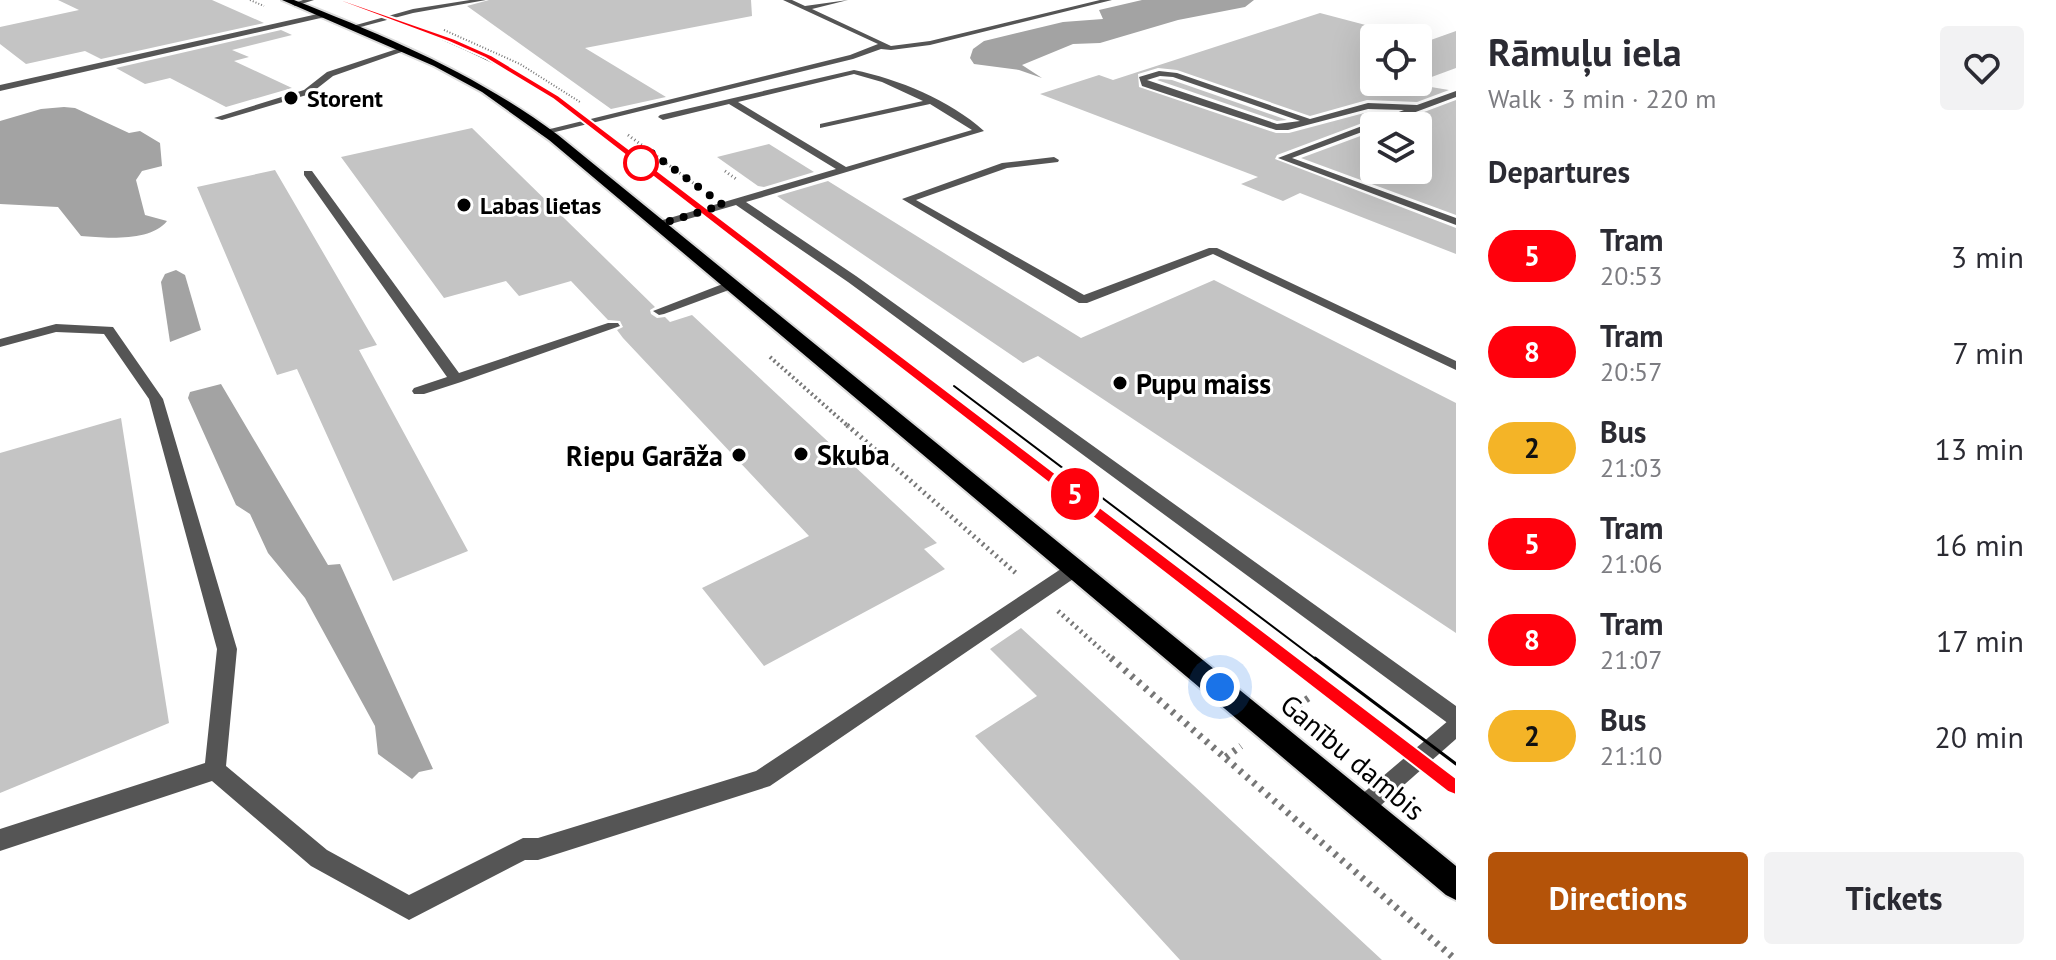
<!DOCTYPE html>
<meta charset="utf-8">
<style>
body{margin:0;font-family:"PT Sans",sans-serif;background:#f2f2f3;color:#2b2b33;height:100vh;display:flex;flex-direction:column;font-size:30px;white-space:nowrap}
*{box-sizing:border-box;margin:0}
p{font-size:26px;color:#7c7c81}
.icon{flex:none;width:44px;height:44px;fill:none;stroke:currentColor;stroke-width:2;stroke-linecap:round;stroke-linejoin:round}
.map{position:relative;flex:1;overflow:hidden}
.panel{display:flex;flex-direction:column;background:#fff;width:600px}
.panel>*{flex:none}
.badge{padding:0 16px;border-radius:26px;font-size:28px;line-height:52px}
.tools{position:absolute;left:1360px;top:24px;display:grid;gap:16px}
.tools a{display:grid;place-items:center;width:72px;height:72px;border-radius:8px;background:#fff;box-shadow:0 8px 32px #0002;font-size:40px}
.you{position:absolute;width:40px;height:40px;margin:-20px;border:6px solid #fff;border-radius:50%;background:#1a73e8;box-shadow:0 0 0 12px #1a73e833}
.map>.badge{position:absolute;translate:-50% -50%;box-shadow:0 0 0 4px #fff}
h2{padding:0 32px;font-size:30px;line-height:72px}
.round{display:grid;place-items:center;flex:none;width:84px;height:84px;border-radius:8px;background:#f2f2f3}
.overview{display:flex;align-items:center;justify-content:space-between;height:136px;padding:0 32px}
h1{font-size:38px;font-weight:600;line-height:60px}
.primary-button{display:flex;gap:16px;margin-top:auto;padding:16px 32px}
.primary-button a{flex:1;height:92px;border-radius:8px;background:#b45309;color:#fff;font-size:32px;font-weight:600;line-height:92px;text-align:center}
.primary-button a+a{background:#f2f2f3;color:#2b2b33}
ul{padding:0;list-style:none}
li{display:flex;align-items:center;gap:24px;height:96px;padding:0 32px}
li div{flex:1}
li b{display:block;font-size:30px}
li em{font-style:normal}
li .badge{min-width:88px;font-weight:700;text-align:center}
main{display:flex;flex:1;min-height:0}
.map>svg:first-child{display:block}
.water{fill:#a3a3a3}
.building{fill:#c4c4c4}
.lines{fill:none;stroke-linecap:round;stroke-linejoin:round}
.primary-casing{stroke:#dbdbdb;stroke-width:4}
.path-far4{stroke:#777;stroke-width:2;stroke-dasharray:1 2;stroke-linecap:butt}
.path-far3{stroke:#777;stroke-width:3;stroke-dasharray:1 3;stroke-linecap:butt}
.path-far2{stroke:#777;stroke-width:4;stroke-dasharray:2 3;stroke-linecap:butt}
.path-far1{stroke:#777;stroke-width:5;stroke-dasharray:2 4;stroke-linecap:butt}
.path{stroke:#777;stroke-width:7;stroke-dasharray:3 6;stroke-linecap:butt}
.service{fill:#555;fill-rule:evenodd}
.minor{fill:#555;fill-rule:evenodd}
.primary{fill:#000;fill-rule:evenodd}
.tram-far1{stroke:#000;stroke-width:2}
.tram{stroke:#000;stroke-width:3}
.line{fill:#ff000c;stroke:#fff;stroke-width:2}
.walk{stroke:#000;stroke-width:8;stroke-dasharray:0 14.4}
.poi-dot{fill:#000;stroke:#fff;stroke-width:3}
.stop-dot{fill:#fff;stroke:#ff000c;stroke-width:4}
.labels{text-anchor:middle;dominant-baseline:central;stroke-width:6;stroke-linejoin:round;paint-order:stroke}
.far-poi-label{font-size:24px;font-weight:bold;fill:#000;stroke:#fff;text-anchor:start}
.poi-label{font-size:28px;font-weight:bold;fill:#000;stroke:#fff;text-anchor:start}
.street-label{font-size:28px;fill:#000;stroke:#fff}
</style>
<main>
<div class="map">
<svg width="1456" height="960" viewBox="0 0 1456 960">
<rect width="100%" height="100%" fill="#fff"/>
<g class="water">
<path d="M 1142,0 L 1254,0 L 1245,7 L 1178,20 L 1100,43 L 1073,44 L 1022,65 L 1042,78 L 1019,70 L 974,64 L 970,58 L 973,49 L 984,41 L 1063,22 L 1103,19 L 1099,10 Z"/>
<path d="M 64,107 L 75,108 L 129,133 L 140,131 L 160,143 L 162,166 L 142,171 L 136,180 L 145,215 L 167,221 C 151,242 105,238 81,236 L 58,207 L 0,204 L 0,121 L 41,109 Z"/>
<path d="M 176,270 L 185,275 L 201,330 L 170,342 L 161,282 L 165,274 Z"/>
<path d="M 221,384 L 328,565 L 340,564 L 433,769 L 419,772 L 412,779 L 378,754 L 375,726 L 305,598 L 268,553 L 250,514 L 236,505 L 188,398 L 190,392 Z"/>
</g>
<g class="building">
<path d="M 58,0 L 212,0 L 264,23 L 101,59 L 85,51 L 26,64 L 0,44 L 0,27 L 79,10 Z"/>
<path d="M 489,0 L 751,0 L 752,16 L 585,48 L 666,97 L 611,109 L 467,6 Z"/>
<path d="M 1320,13 L 1415,38 L 1374,38 L 1374,82 L 1417,82 L 1413,84 L 1449,90 L 1417,102 L 1367,100 L 1310,116 L 1177,70 L 1158,68 L 1138,74 L 1139,87 L 1276,133 L 1289,133 L 1368,112 L 1389,113 L 1277,155 L 1275,159 L 1456,228 L 1456,254 L 1300,193 L 1283,201 L 1241,184 L 1258,177 L 1040,94 L 1099,75 L 1113,80 Z"/>
<path d="M 281,30 L 292,35 L 232,50 L 249,57 L 234,61 L 292,88 L 226,107 L 170,78 L 145,84 L 116,68 Z"/>
<path d="M 1456,31 L 1456,68 L 1418,82 L 1418,39 L 1428,41 Z"/>
<path d="M 1160,79 L 1172,80 L 1287,120 L 1277,121 L 1157,80 Z"/>
<path d="M 1456,100 L 1456,215 L 1301,158 L 1374,131 L 1374,170 L 1418,170 L 1418,126 L 1387,126 Z"/>
<path d="M 472,128 L 655,307 L 650,310 L 651,314 L 657,318 L 665,317 L 670,322 L 692,315 L 937,543 L 924,549 L 945,569 L 764,666 L 702,588 L 809,536 L 623,338 L 617,330 L 623,327 L 620,321 L 608,320 L 571,281 L 519,296 L 506,281 L 444,298 L 341,157 Z"/>
<path d="M 769,144 L 814,172 L 764,187 L 758,186 L 717,157 Z"/>
<path d="M 275,170 L 377,345 L 359,350 L 468,551 L 393,581 L 297,369 L 277,375 L 197,187 Z"/>
<path d="M 828,181 L 1081,338 L 1214,280 L 1456,403 L 1456,633 L 1038,356 L 1023,363 L 777,196 Z"/>
<path d="M 121,418 L 169,723 L 0,793 L 0,453 Z"/>
<path d="M 1021,628 L 1193,785 L 1382,960 L 1180,960 L 975,736 L 1037,696 L 990,649 Z"/>
</g>
<g class="lines">
<g class="primary-casing">
<path id="primary" d="M 282,0 L 294,0 C 388,37 476,74 558,135 L 1456,866 L 1456,900 L 1446,895 L 549,140 L 482,92 L 434,66 Z"/>
</g>
<g class="path-far4">
<path d="M 250,0 L 264,6"/>
<path d="M 444,30 L 520,64 L 580,102"/>
</g>
<g class="path-far3">
<path d="M 628,135 L 700,188"/>
<path d="M 725,171 L 736,179"/>
</g>
<path class="path-far2" d="M 770,357 L 849,427"/>
<g class="path-far1">
<path d="M 847,425 L 1018,575"/>
<path d="M 1058,611 L 1113,660"/>
</g>
<g class="path">
<path d="M 1111,658 L 1456,960"/>
<path d="M 1291,710 L 1310,697"/>
<path d="M 1226,757 L 1241,746"/>
</g>
<g class="service">
<path d="M 303,0 L 314,0 L 295,6 L 292,4 Z"/>
<path d="M 470,0 L 486,0 L 413,13 L 353,29 L 349,27 L 413,9 Z"/>
<path d="M 783,0 L 792,0 L 805,6 L 848,0 L 812,9 L 891,46 L 930,41 L 1100,0 L 1112,0 L 930,45 L 891,50 L 881,49 L 853,59 L 543,135 L 538,132 L 850,55 L 878,44 Z"/>
<path d="M 322,13 L 325,17 L 0,91 L 0,85 Z"/>
<path d="M 403,47 L 410,49 L 333,76 L 310,94 L 222,120 L 214,118 L 304,90 L 327,72 Z"/>
<path d="M 854,70 C 898,79 950,100 984,131 L 746,202 L 856,276 L 1456,706 L 1456,727 L 1449,724 L 848,282 L 736,205 L 664,226 L 656,226 L 656,222 L 836,169 L 729,104 L 663,120 L 658,117 L 660,115 ZM 854,74 L 882,82 L 923,101 L 820,124 L 820,128 L 930,104 L 972,130 L 846,167 L 738,102 Z"/>
<path d="M 1159,71 L 1177,73 L 1310,119 L 1368,103 L 1417,105 L 1456,91 L 1456,97 L 1292,158 L 1456,218 L 1456,225 L 1278,158 L 1404,110 L 1368,109 L 1288,130 L 1276,130 L 1142,86 L 1139,77 ZM 1160,76 L 1173,77 L 1300,121 L 1277,124 L 1147,80 Z"/>
<path d="M 1054,157 L 1059,160 L 1058,162 L 1007,168 L 916,200 L 1084,295 L 1209,248 L 1217,248 L 1456,361 L 1456,370 L 1213,254 L 1087,303 L 1079,303 L 902,199 L 1002,163 Z"/>
<path d="M 304,171 L 312,171 L 459,373 L 608,323 L 618,323 L 620,326 L 461,382 L 424,394 L 414,394 L 412,391 L 414,388 L 447,377 L 304,175 Z"/>
<path d="M 733,280 L 739,284 L 737,287 L 664,314 L 659,315 L 653,311 Z"/>
<path d="M 56,324 L 113,327 L 163,399 L 237,649 L 226,766 L 327,850 L 409,895 L 523,838 L 538,838 L 756,771 L 1070,563 L 1082,563 L 1085,568 L 1082,573 L 770,786 L 538,860 L 525,860 L 409,920 L 311,866 L 212,781 L 0,851 L 0,829 L 205,763 L 217,649 L 149,399 L 104,334 L 56,332 L 0,347 L 0,339 Z"/>
</g>
<path class="minor" d="M 1456,717 L 1456,739 L 1371,814 L 1363,818 L 1355,814 L 1352,807 L 1355,800 L 1449,720 Z"/>
<use href="#primary" class="primary"/>
<g class="tram-far1">
<path d="M 340,0 C 415,26 488,55 556,97 L 1292,660"/>
<path d="M 954,386 L 1317,660"/>
</g>
<g class="tram">
<path d="M 1289,658 L 1456,785"/>
<path d="M 1315,658 L 1456,764"/>
</g>
</g>
<path class="line" d="M 337,0 L 343,0 L 455,39 L 491,55 L 559,96 L 1456,778 L 1456,795 L 1448,792 L 553,99 L 485,58 L 449,42 Z"/>
<g class="lines">
<path class="walk" d="M 641,163 L 652,153 L 723,205 L 660,224 L 1220,687"/>
</g>
<g class="poi-dot">
<circle cx="291" cy="98" r="8"/>
<circle cx="464" cy="205" r="8"/>
<circle cx="1120" cy="383" r="8"/>
<circle cx="801" cy="454" r="8"/>
<circle cx="739" cy="455" r="8"/>
</g>
<circle class="stop-dot" cx="641" cy="163" r="16"/>
<g class="labels">
<g class="far-poi-label">
<text x="307" y="98">Storent</text>
<text x="480" y="205">Labas lietas</text>
</g>
<g class="poi-label">
<text x="1136" y="383">Pupu maiss</text>
<text x="817" y="454">Skuba</text>
<text x="723" y="455" text-anchor="end">Riepu Garāža</text>
</g>
<g class="street-label">
<text transform="translate(1353 757) rotate(40)">Ganību dambis</text>
</g>
</g>
</svg>
<div class="tools">
<a><svg class="icon" aria-label="locate" viewBox="0 0 24 24"><circle cx="12" cy="12" r="6"/><path d="M12 2v4M12 18v4M2 12h4M18 12h4"/></svg></a>
<a><svg class="icon" aria-label="layers" viewBox="0 0 24 24"><path d="M12 4l9 5-9 5-9-5zM3 14l9 5 9-5"/></svg></a>
</div>
<div class="you" style="left:1220px;top:687px"></div>
<b class="badge" style="left:1075px;top:494px;background:#ff000c;color:#fff">5</b>
</div>
<section class="panel">
<div class="overview"><div><h1>Rāmuļu iela</h1><p>Walk · 3 min · 220 m</p></div><a class="round"><svg class="icon" aria-label="heart" viewBox="0 0 24 24"><path d="M12 20l-8-8c-3-5 5-10 8-4 3-6 11-1 8 4z"/></svg></a></div>
<h2>Departures</h2>
<ul>
<li><span class="badge" style="background:#ff000c;color:#fff">5</span><div><b>Tram</b><p>20:53</p></div><em>3 min</em></li>
<li><span class="badge" style="background:#ff000c;color:#fff">8</span><div><b>Tram</b><p>20:57</p></div><em>7 min</em></li>
<li><span class="badge" style="background:#f4b427;color:#111">2</span><div><b>Bus</b><p>21:03</p></div><em>13 min</em></li>
<li><span class="badge" style="background:#ff000c;color:#fff">5</span><div><b>Tram</b><p>21:06</p></div><em>16 min</em></li>
<li><span class="badge" style="background:#ff000c;color:#fff">8</span><div><b>Tram</b><p>21:07</p></div><em>17 min</em></li>
<li><span class="badge" style="background:#f4b427;color:#111">2</span><div><b>Bus</b><p>21:10</p></div><em>20 min</em></li>
</ul>
<div class="primary-button"><a>Directions</a><a>Tickets</a></div>
</section>
</main>
